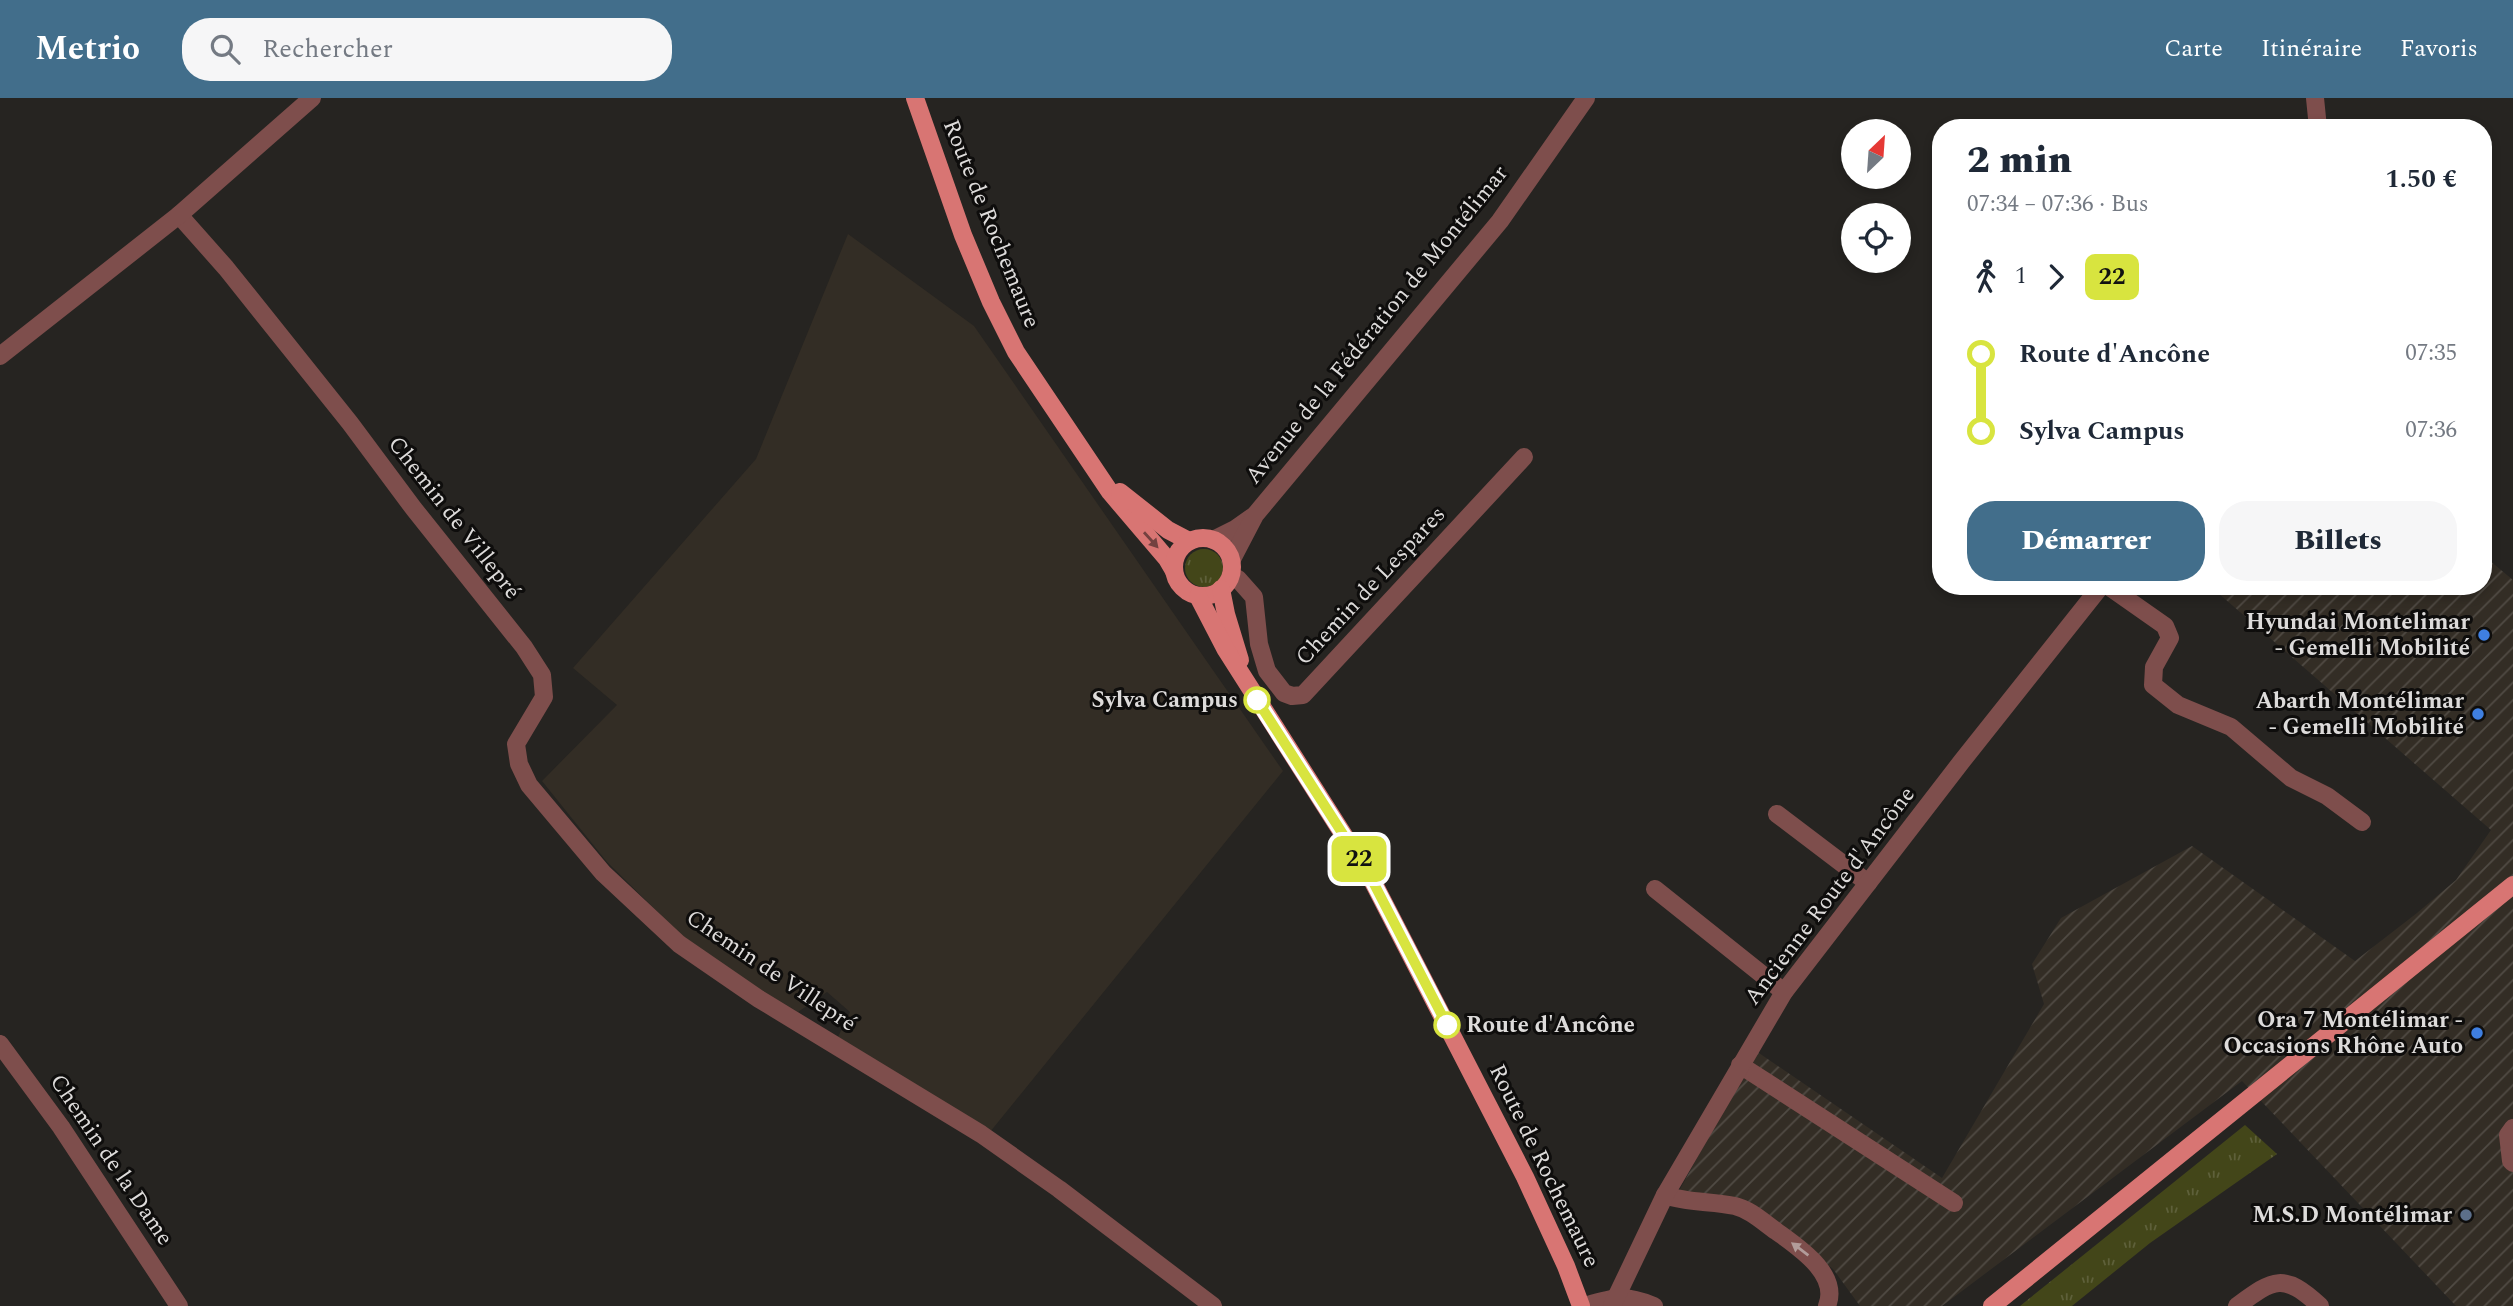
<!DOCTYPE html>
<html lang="fr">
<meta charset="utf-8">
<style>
body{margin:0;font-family:Spectral,serif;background:#f6f6f7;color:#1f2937;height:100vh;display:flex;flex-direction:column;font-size:26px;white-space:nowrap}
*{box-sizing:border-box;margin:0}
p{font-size:23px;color:#747a83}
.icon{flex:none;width:38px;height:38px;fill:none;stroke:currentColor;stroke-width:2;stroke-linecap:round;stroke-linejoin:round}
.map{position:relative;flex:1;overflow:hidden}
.drawer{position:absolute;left:1932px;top:21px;width:560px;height:476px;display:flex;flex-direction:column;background:#fff;border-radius:28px;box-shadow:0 4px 10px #0003}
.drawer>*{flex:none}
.badge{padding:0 14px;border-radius:10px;font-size:24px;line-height:46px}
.needle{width:46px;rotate:25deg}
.controls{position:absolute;left:1841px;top:21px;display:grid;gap:14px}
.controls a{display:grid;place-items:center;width:70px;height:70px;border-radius:50%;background:#fff;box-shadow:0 4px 10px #0003;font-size:35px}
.map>.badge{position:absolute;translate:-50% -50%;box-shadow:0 0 0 4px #fff}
.legs{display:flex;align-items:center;gap:10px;height:77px;padding:0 35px;font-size:23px}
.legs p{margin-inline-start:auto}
.head{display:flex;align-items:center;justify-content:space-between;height:119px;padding:0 35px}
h1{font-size:38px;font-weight:800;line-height:52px}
.primary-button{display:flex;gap:14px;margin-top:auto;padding:14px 35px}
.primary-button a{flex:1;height:80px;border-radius:28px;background:#426e8b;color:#fff;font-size:28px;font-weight:800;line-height:80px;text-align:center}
.primary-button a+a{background:#f6f6f7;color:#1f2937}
ul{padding:0 35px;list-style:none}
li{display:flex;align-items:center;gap:24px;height:77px;font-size:26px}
li i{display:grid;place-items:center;width:10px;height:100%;margin:0 9px;background:currentColor}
li i::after{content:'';width:18px;height:18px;margin:-9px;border:5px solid;border-radius:50%;background:#fff}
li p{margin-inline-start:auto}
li:first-child i{background:linear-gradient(#0000 50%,currentColor 0)}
li:last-child i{background:linear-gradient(currentColor 50%,#0000 0)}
header{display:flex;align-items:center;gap:42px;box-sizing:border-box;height:98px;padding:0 35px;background:#426e8b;color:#fff}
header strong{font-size:33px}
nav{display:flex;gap:38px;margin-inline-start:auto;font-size:24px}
.search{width:490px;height:63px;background:#f6f6f7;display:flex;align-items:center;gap:18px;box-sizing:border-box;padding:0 24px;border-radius:28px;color:#747a83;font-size:26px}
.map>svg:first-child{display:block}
.built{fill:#332d25}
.industrial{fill:url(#industrial-furrows)}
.grass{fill:url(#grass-tufts)}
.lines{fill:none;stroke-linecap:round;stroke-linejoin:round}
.minor{stroke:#7e4e4c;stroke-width:18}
.tertiary{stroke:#7e4e4c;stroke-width:18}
.primary{stroke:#d87573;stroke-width:18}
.oneway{fill:#734140}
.oneway2{fill:#b29c9a}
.line-1-casing{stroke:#fff;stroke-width:16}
.line-1{stroke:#d8e43f;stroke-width:10}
.shop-dot{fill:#3f7fe0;stroke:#0e0d0c;stroke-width:2.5}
.stop-1-dot{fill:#fff;stroke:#d8e43f;stroke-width:3.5}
.service-dot{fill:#5c6f8a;stroke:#0e0d0c;stroke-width:2.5}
.labels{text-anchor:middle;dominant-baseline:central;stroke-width:6;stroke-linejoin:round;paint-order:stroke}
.street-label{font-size:23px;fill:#dddbda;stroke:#0e0d0c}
.poi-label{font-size:23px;font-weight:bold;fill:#dddbda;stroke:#0e0d0c;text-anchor:end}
.stop-label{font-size:23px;font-weight:bold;fill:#dddbda;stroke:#0e0d0c;text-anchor:end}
</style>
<header>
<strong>Metrio</strong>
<div class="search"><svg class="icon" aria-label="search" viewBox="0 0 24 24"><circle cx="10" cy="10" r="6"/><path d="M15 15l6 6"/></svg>Rechercher</div>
<nav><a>Carte</a><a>Itinéraire</a><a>Favoris</a></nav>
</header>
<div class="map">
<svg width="2513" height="1208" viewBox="0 0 2513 1208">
<defs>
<pattern id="industrial-furrows" width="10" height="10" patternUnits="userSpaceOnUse" patternTransform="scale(1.75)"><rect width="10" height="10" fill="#332d25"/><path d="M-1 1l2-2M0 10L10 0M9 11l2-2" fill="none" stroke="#504b44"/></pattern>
<pattern id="grass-tufts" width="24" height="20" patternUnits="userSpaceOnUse" patternTransform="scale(1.75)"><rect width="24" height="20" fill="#434619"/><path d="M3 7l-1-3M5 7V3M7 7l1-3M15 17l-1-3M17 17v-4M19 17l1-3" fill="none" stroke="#5e603a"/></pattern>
</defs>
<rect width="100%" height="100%" fill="#262421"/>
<path class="built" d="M 848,136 L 974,228 L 1283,673 L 990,1034 L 838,939 L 850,914 L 827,894 L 798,914 L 742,881 L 681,837 L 607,764 L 542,683 L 617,607 L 573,570 L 756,361 Z"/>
<path class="industrial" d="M 2483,457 L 2513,482 L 2513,1208 L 2456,1208 L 2242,983 L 1942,1208 L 1860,1208 L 1833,1171 L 1752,1109 L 1679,1093 L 1756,953 L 1942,1080 L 2044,906 L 2032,866 L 2061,820 L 2192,748 L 2355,863 L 2417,815 L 2456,782 L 2491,732 L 2210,488 L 2483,488 Z"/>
<g class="grass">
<circle cx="1204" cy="470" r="19"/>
<path d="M 2245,1027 L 2277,1056 L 2150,1145 L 2072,1208 L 2020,1208 Z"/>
</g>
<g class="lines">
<g class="minor">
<path d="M 2315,0 L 2318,30"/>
<path d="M 179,117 L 226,170 L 350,325 L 414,411 L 524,549 L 542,577 L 544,599 L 516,646 L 519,666 L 529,687 L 603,775 L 679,846 L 759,901 L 981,1036 L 1059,1091 L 1213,1208"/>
<path d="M 0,258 L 179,117 L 312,0"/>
<path d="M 1231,477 L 1238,481 L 1254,499 L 1259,546 L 1267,573 L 1284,595 L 1292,598 L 1303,597 L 1524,359"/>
<path d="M 2108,488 L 2165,528 L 2170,540 L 2154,569 L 2153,587 L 2178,607 L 2231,629 L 2291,680 L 2327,698 L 2362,724"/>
<path d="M 1777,716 L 1868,785"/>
<path d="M 1655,791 L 1784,894"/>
<path d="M 0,946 L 61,1029 L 179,1208"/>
<path d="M 1740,967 L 1954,1105"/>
<path d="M 2513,1030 L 2508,1037 L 2511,1063 L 2513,1065"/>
<path d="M 1665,1097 C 1687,1105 1712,1103 1735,1108 C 1751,1112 1763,1124 1776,1133 C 1798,1149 1840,1176 1827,1208"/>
<path d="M 1585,1208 C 1615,1199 1624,1196 1654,1208"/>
<path d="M 1612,1208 L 1665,1097 L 1784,894 L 1962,663 L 2101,488"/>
<path d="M 2237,1208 C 2274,1181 2283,1174 2320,1208"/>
</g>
<g class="tertiary">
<path d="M 1213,442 L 1235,431 L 1252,419"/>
<path d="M 1231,463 L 1255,417 L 1500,123 L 1586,0"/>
</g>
<g class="primary">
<path d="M 915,0 L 963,137 L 991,204 L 1016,254 L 1110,394 L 1167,461 L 1174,473"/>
<path d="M 1120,394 L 1168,432 L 1189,443"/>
<circle cx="1203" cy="469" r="29"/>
<path d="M 1221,491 L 1226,516 L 1240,562"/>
<path d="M 1198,498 L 1226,552 L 1371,780 L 1525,1079 L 1566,1168 L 1581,1208"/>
<path d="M 1992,1208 L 2513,787"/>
</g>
</g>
<defs><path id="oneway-solid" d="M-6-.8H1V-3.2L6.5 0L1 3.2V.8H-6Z" transform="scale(1.75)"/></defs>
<use class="oneway" href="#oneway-solid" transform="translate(1151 442) rotate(48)"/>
<use class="oneway2" href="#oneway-solid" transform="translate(1800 1151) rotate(-143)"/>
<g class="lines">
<g class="line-1-casing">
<path id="line-1" d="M 1257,602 L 1371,780 L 1447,927"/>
</g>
<use href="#line-1" class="line-1"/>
</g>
<g class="shop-dot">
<circle cx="2484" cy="537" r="7"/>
<circle cx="2478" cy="616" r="7"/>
<circle cx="2477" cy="935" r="7"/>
</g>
<g class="stop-1-dot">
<circle cx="1257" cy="602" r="12"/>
<circle cx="1447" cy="927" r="12"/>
</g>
<circle class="service-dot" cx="2466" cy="1117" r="7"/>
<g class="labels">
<g class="street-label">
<text transform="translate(991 126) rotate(68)">Route de Rochemaure</text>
<text transform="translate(1377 227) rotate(-51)">Avenue de la Fédération de Montélimar</text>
<text transform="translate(454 420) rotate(52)">Chemin de Villepré</text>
<text transform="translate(1371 488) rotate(-47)">Chemin de Lespares</text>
<text transform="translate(1830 798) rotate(-53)">Ancienne Route d'Ancône</text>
<text transform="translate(771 873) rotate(34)">Chemin de Villepré</text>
<text transform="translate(111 1062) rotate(56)">Chemin de la Dame</text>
<text transform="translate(1544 1068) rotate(64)">Route de Rochemaure</text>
</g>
<g class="poi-label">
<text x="2470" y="524">Hyundai Montelimar<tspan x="2470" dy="26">- Gemelli Mobilité</tspan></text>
<text x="2464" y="603">Abarth Montélimar<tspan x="2464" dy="26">- Gemelli Mobilité</tspan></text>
<text x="2463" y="922">Ora 7 Montélimar -<tspan x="2463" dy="26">Occasions Rhône Auto</tspan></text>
<text x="2452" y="1117">M.S.D Montélimar</text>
</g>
<g class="stop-label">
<text x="1238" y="602">Sylva Campus</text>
<text x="1466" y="927" text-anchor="start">Route d'Ancône</text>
</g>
</g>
</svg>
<div class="controls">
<a><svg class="needle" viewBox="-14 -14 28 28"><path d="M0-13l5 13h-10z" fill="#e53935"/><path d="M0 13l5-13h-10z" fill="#747a83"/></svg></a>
<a><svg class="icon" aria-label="locate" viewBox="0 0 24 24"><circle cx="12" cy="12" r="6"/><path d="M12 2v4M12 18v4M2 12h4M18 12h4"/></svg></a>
</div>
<b class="badge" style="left:1359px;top:761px;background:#d8e43f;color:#111">22</b>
<section class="drawer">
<div class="head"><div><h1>2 min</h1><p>07:34 – 07:36 · Bus</p></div><b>1.50 €</b></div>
<div class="legs"><svg class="icon" aria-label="walk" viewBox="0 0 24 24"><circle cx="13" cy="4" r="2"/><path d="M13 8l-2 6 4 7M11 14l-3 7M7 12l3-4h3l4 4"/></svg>1<svg class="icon" aria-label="forward" viewBox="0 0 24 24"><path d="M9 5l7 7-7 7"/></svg><b class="badge" style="background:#d8e43f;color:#111">22</b></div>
<ul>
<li><i style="color:#d8e43f"></i><b>Route d'Ancône</b><p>07:35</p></li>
<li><i style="color:#d8e43f"></i><b>Sylva Campus</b><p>07:36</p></li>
</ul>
<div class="primary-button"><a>Démarrer</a><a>Billets</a></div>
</section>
</div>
